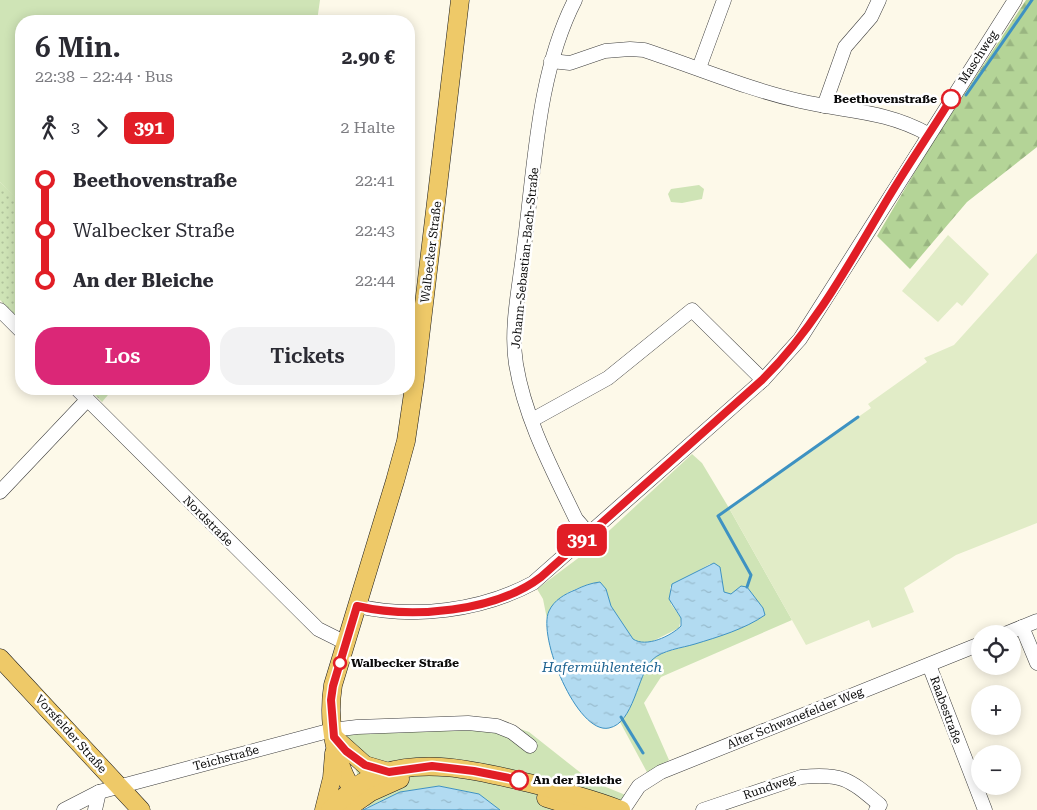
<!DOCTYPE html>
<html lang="de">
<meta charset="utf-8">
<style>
body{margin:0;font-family:"Roboto Serif",serif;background:#f2f2f3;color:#2b2b33;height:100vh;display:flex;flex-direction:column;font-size:19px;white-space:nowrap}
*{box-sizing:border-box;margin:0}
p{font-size:16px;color:#7c7c81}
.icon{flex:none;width:28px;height:28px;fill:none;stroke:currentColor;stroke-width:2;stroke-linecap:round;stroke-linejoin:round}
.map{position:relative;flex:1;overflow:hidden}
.side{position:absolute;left:15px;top:15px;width:400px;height:380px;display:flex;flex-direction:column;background:#fff;border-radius:20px;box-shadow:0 2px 12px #0003}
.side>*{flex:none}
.badge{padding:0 10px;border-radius:8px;font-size:18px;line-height:32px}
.controls{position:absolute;left:971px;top:625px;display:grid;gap:10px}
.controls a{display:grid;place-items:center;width:50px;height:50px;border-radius:50%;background:#fff;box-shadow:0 2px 12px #0003;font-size:25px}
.map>.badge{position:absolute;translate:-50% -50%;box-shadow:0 0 0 2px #fff}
.legs{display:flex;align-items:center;gap:8px;height:55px;padding:0 20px;font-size:16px}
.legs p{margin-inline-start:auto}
.overview{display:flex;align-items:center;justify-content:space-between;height:85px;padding:0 20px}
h1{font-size:28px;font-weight:600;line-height:38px}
.button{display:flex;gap:10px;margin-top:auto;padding:10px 20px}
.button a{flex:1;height:58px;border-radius:20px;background:#db2777;color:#fff;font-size:20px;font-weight:600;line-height:58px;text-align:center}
.button a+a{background:#f2f2f3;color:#2b2b33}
ul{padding:0 20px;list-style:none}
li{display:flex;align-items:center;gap:18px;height:50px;font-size:19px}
li i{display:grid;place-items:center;width:8px;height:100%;margin:0 6px;background:currentColor}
li i::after{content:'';width:12px;height:12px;margin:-6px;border:4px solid;border-radius:50%;background:#fff}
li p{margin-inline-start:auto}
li:first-child i{background:linear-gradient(#0000 50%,currentColor 0)}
li:last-child i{background:linear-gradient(currentColor 50%,#0000 0)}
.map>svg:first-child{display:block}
.grass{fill:url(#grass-dots)}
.forest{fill:url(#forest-firs)}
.park{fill:#cfe4b6}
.pitch{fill:#e1ecc7}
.water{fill:url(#water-ripples);stroke:#3e92c2}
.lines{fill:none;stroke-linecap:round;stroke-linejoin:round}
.stream{stroke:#3e92c2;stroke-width:3}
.minor-casing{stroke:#3d3d3d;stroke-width:15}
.major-casing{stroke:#1b1b1b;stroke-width:19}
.minor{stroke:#fff;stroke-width:14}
.major{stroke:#eec968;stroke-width:18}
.line-1-casing{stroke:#fff;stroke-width:11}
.line-1{stroke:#e11e26;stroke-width:8}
.stop-1-dot{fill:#fff;stroke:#e11e26;stroke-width:2.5}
.labels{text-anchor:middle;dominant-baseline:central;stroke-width:5;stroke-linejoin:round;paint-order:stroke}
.street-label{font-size:12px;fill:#0a0a0a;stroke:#fff}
.stop-label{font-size:12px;font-weight:bold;fill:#0a0a0a;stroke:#fff;text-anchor:start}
.water-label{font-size:14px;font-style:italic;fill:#1e6391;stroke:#fff}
</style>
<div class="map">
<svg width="1037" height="810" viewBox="0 0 1037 810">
<defs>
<pattern id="grass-dots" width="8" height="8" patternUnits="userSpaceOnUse" patternTransform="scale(1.25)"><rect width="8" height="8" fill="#cfe4b6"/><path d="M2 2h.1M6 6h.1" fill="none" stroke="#b0c29b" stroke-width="1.8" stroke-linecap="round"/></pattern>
<pattern id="forest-firs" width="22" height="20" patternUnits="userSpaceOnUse" patternTransform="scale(1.25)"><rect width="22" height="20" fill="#b4d497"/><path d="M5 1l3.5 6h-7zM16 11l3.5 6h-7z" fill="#99b581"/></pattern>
<pattern id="water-ripples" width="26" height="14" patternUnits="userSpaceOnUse" patternTransform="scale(1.25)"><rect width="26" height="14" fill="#b2dbf1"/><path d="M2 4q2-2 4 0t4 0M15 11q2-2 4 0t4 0" fill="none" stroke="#98bbcd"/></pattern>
</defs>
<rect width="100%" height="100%" fill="#fdf9e9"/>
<g class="grass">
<path d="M 0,182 L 21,203 L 21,321 L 0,300 Z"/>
<path d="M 89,389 L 113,389 L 102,402 Z"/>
</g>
<path class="forest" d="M 1026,0 L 1037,0 L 1037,147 L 967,202 L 910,269 L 877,236 L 929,148 Z"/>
<g class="park">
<path d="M 0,0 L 320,0 L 317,21 L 21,21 L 21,204 L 0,182 Z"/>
<path d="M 699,185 L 704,189 L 702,199 L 682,203 L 671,202 L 668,194 L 671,189 Z"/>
<path d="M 692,454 L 702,463 L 729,508 L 792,620 L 661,677 L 644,703 L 669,760 L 648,774 L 620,722 C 635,705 638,672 654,658 C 663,651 679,649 690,645 C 715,638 743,630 764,615 L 763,608 L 745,586 L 731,594 L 726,594 L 722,590 L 720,567 L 710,564 L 670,587 L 671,604 L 681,618 L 679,628 L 649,643 L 637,642 L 633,639 L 611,606 L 606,589 L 594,583 C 574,588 552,597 547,619 L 543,599 L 537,589 L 585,553 Z"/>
<path d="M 494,720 L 529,732 L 591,781 L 628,796 L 617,810 L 500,810 L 478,794 L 439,786 L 400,792 L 368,807 L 341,724 Z"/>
</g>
<g class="pitch">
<path d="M 948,235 L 989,274 L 962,306 L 957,302 L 938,322 L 902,291 Z"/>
<path d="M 1037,253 L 1037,523 L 956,555 L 904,588 L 914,612 L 872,628 L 869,620 L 806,645 L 729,508 L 871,408 L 868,404 L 927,362 L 924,358 L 954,345 Z"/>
</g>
<g class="water">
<path d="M 714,563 L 720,567 L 724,592 L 731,594 L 741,586 L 747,587 L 763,608 L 765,615 C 745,629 718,637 695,644 C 682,648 662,650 652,660 C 637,676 634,723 609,728 C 577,735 537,636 549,611 C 554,600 565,594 575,590 C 583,586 591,583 600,582 L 606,589 L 611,606 L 633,639 C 646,648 671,636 681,626 L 681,618 L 669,599 L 672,584 Z"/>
<path d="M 439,786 L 479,794 L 500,810 L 363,810 L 400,792 Z"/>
</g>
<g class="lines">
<g class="stream">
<path d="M 966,95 L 1032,0"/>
<path d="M 747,587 L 751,575 L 718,516 L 858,417"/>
<path d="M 621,717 L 643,753"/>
</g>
<g class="minor-casing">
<g id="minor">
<path d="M 575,0 C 537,74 535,166 524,247 C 520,285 510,327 516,364 C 525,419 552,469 576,519 L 589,534"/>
<path d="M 551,61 L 570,63 L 605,51 L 630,49 L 644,50 C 696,67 747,89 800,101 C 847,112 885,110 928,134"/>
<path d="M 699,68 L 724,0"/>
<path d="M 824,106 L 845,47 L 871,17 L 879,0"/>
<path d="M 0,310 L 21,331"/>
<path d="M 77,389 L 318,629 L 346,643"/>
<path d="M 532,420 L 608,378 L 692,310 L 763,380"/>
<path d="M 0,492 L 87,400"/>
<path d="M 357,606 C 414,619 481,611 533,583 L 763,380 L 800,339 L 1015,0"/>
<path d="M 1022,627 L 1037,663"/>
<path d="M 1005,634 L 1037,621"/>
<path d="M 929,665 L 985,810"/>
<path d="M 64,810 L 99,792 L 332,730 L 357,727 L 468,723 L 497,726 L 512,732 L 530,746"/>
<path d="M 95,810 L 99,792"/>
<path d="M 623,810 L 639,786 L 661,772 L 980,644"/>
<path d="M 703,810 L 801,777 C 843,773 849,779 880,805 L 876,810"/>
</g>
</g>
<g class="major-casing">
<g id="major">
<path d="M 0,658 L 141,810"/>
<path d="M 336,739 L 365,765 L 389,772"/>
<path d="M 546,798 L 586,810"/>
<path d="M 359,799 C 335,769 327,723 333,685 L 395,481 L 406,441 L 415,380 L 460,0"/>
<path d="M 351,806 L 371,792 L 400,779"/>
<path d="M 324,810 L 332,778 L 334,753"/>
<path d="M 330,810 C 343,798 355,785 372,777 C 422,756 479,771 529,783 C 561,791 590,798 621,810"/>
</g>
</g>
<use href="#minor" class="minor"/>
<use href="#major" class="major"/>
</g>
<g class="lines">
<g class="line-1-casing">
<path id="line-1" d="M 519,780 L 474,771 L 432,766 L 389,772 L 365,765 L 346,751 L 334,737 L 331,700 L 333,686 L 357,606 C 412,619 495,612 541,577 L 762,380 C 813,330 848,266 884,205 C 905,169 929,135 951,99"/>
</g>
<use href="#line-1" class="line-1"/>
</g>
<g class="stop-1-dot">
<circle cx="951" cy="99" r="9"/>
<circle cx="340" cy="663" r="6"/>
<circle cx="519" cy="780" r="9"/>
</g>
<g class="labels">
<g class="street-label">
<text transform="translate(978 57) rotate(-57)">Maschweg</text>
<text transform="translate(431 252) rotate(-83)">Walbecker Straße</text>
<text transform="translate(525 258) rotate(-84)">Johann-Sebastian-Bach-Straße</text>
<text transform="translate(208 521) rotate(45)">Nordstraße</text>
<text transform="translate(946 710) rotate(70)">Raabestraße</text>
<text transform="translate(795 718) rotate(-22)">Alter Schwanefelder Weg</text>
<text transform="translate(71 734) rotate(48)">Vorsfelder Straße</text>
<text transform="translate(226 758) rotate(-15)">Teichstraße</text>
<text transform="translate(769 787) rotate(-19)">Rundweg</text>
</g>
<g class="stop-label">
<text x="937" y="99" text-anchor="end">Beethovenstraße</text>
<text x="351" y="663">Walbecker Straße</text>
<text x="533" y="780">An der Bleiche</text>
</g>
<g class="water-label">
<text x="602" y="667">Hafermühlenteich</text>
</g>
</g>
</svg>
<div class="controls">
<a><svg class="icon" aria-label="locate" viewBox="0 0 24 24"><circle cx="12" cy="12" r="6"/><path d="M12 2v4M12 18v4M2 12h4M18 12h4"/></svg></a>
<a>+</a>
<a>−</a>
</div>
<b class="badge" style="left:582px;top:540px;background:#e11e26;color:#fff">391</b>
<section class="side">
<div class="overview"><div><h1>6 Min.</h1><p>22:38 – 22:44 · Bus</p></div><b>2.90 €</b></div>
<div class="legs"><svg class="icon" aria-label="walk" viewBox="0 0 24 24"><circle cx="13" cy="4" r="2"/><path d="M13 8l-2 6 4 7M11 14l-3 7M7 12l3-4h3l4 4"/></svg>3<svg class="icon" aria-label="forward" viewBox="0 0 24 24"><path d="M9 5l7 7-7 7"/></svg><b class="badge" style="background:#e11e26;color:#fff">391</b><p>2 Halte</p></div>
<ul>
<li><i style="color:#e11e26"></i><b>Beethovenstraße</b><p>22:41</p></li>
<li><i style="color:#e11e26"></i><span>Walbecker Straße</span><p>22:43</p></li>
<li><i style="color:#e11e26"></i><b>An der Bleiche</b><p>22:44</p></li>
</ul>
<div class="button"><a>Los</a><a>Tickets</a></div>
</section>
</div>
